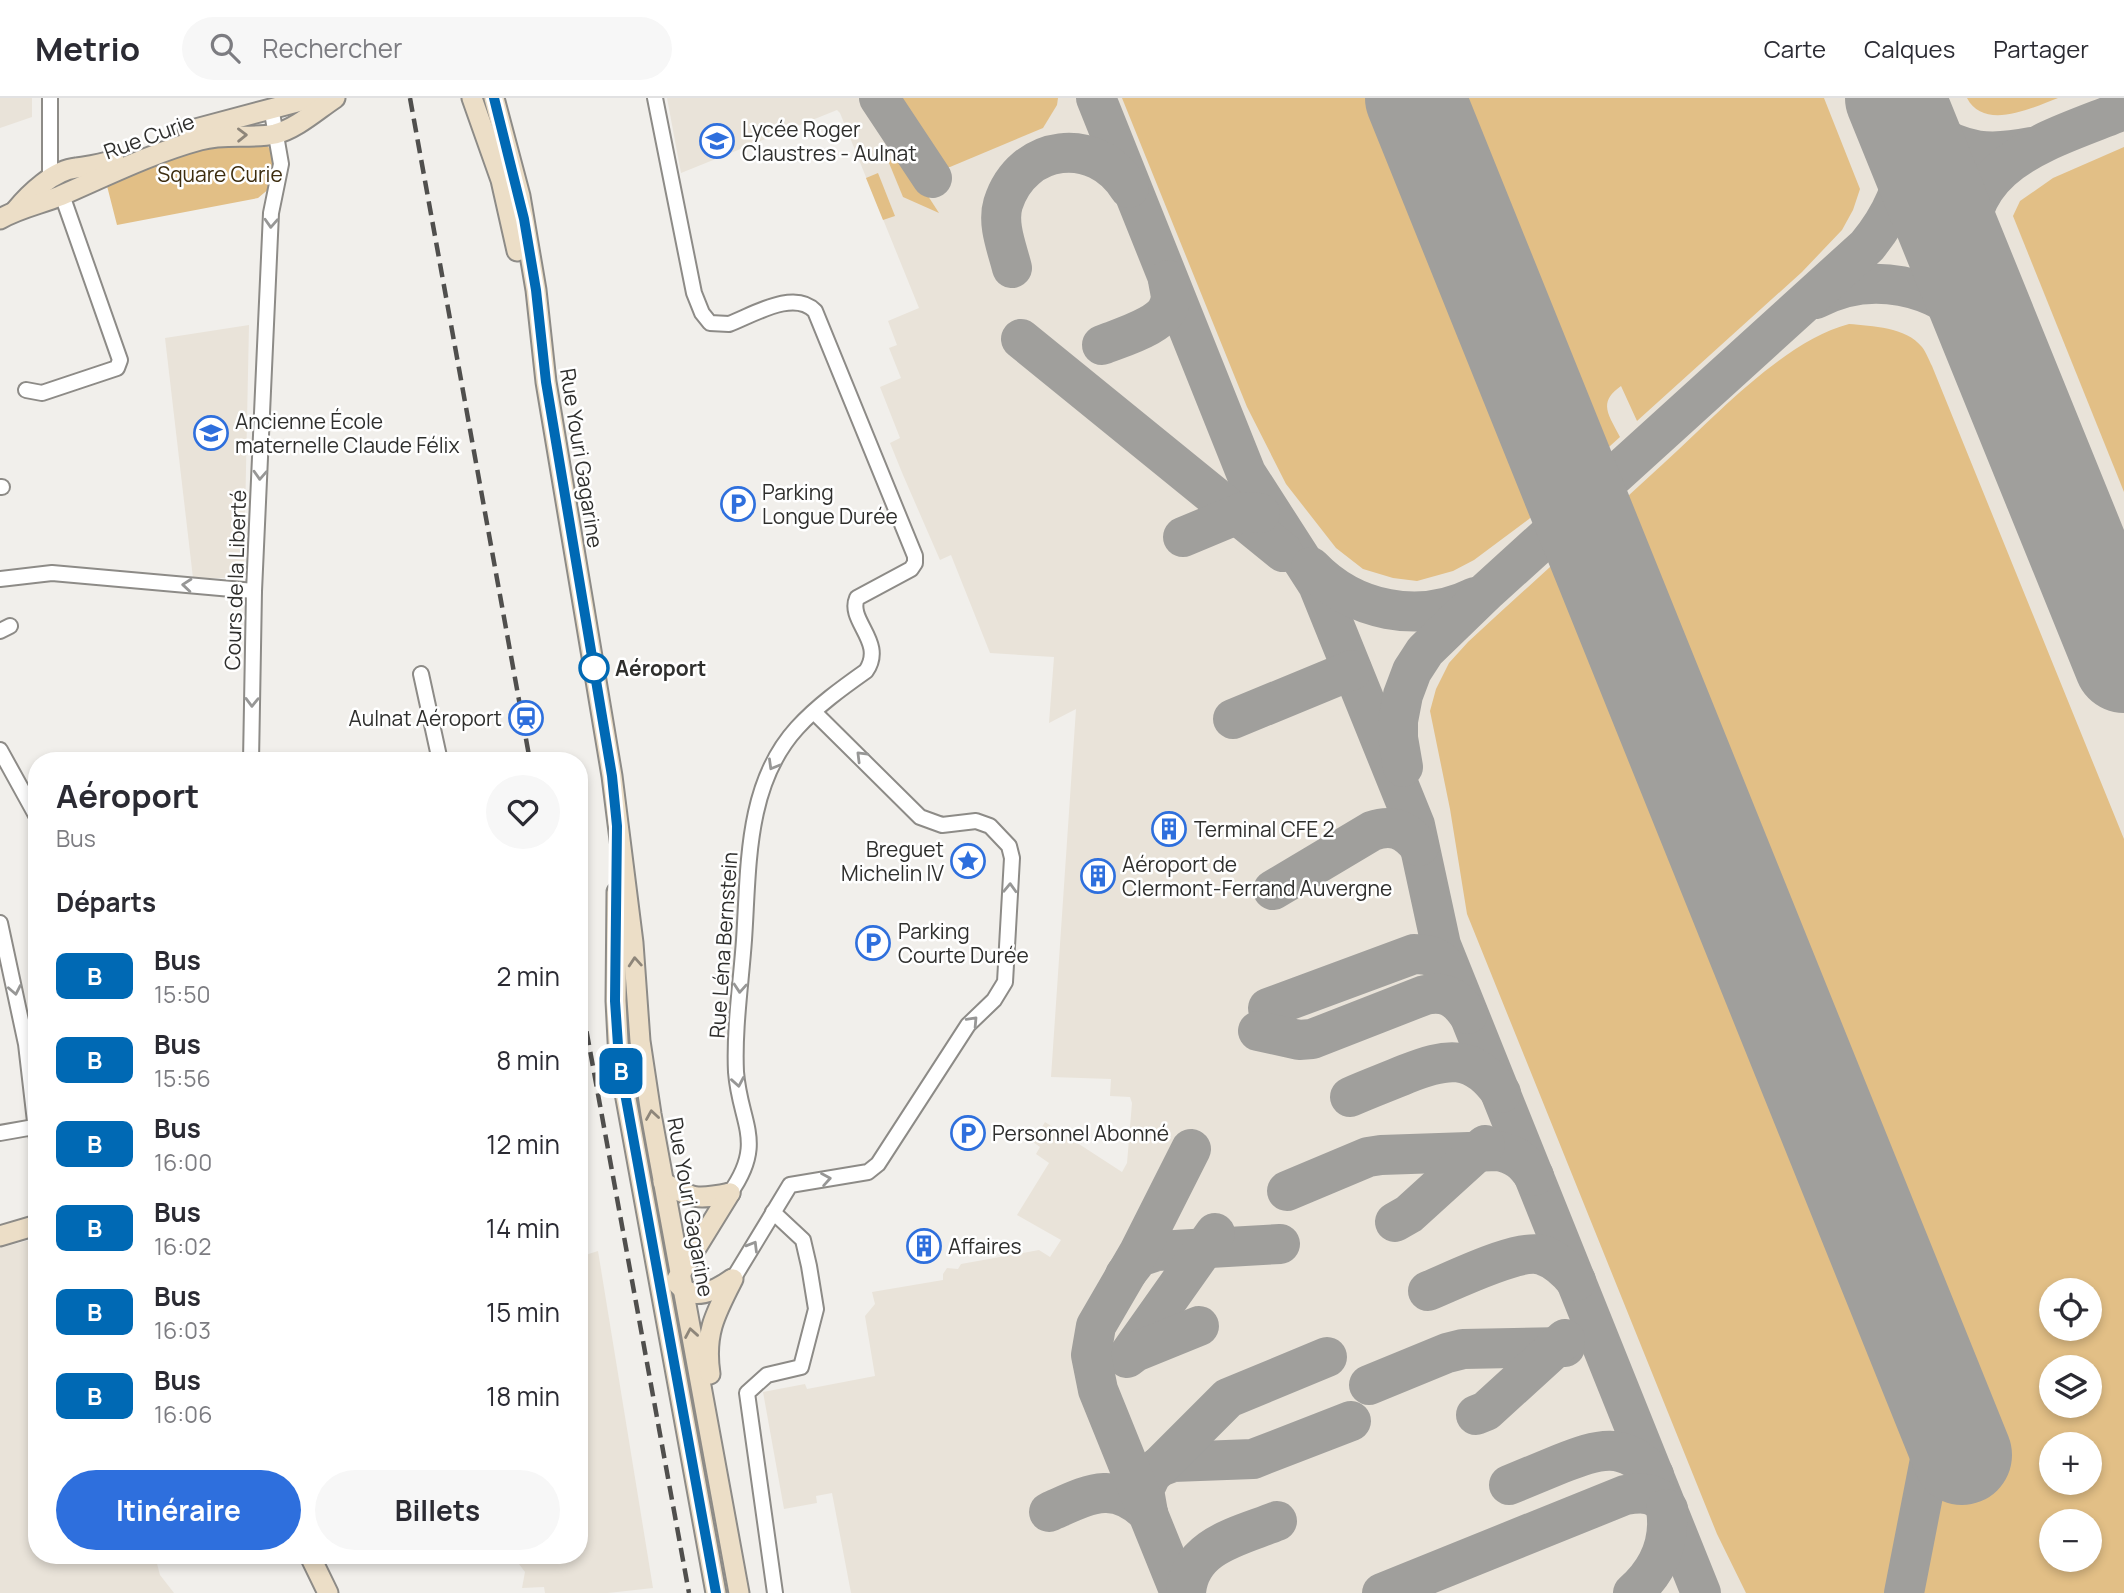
<!DOCTYPE html>
<html lang="fr">
<meta charset="utf-8">
<style>
body{margin:0;font-family:Manrope,sans-serif;background:#f7f7f7;color:#2b2b33;height:100vh;display:flex;flex-direction:column;font-size:26px;white-space:nowrap}
*{box-sizing:border-box;margin:0}
p{font-size:23px;color:#7c7c81}
.icon{flex:none;width:38px;height:38px;fill:none;stroke:currentColor;stroke-width:2;stroke-linecap:round;stroke-linejoin:round}
.map{position:relative;flex:1;overflow:hidden}
.drawer{position:absolute;left:28px;top:654px;width:560px;height:812px;display:flex;flex-direction:column;background:#fff;border-radius:28px;box-shadow:0 4px 10px #0003}
.drawer>*{flex:none}
.badge{padding:0 14px;border-radius:10px;font-size:24px;line-height:46px}
.fabs{position:absolute;left:2039px;top:1180px;display:grid;gap:14px}
.fabs a{display:grid;place-items:center;width:63px;height:63px;border-radius:50%;background:#fff;box-shadow:0 4px 10px #0003;font-size:35px}
.map>.badge{position:absolute;translate:-50% -50%;box-shadow:0 0 0 4px #fff}
h2{padding:0 28px;font-size:26px;line-height:63px}
.round{display:grid;place-items:center;flex:none;width:74px;height:74px;border-radius:37px;background:#f7f7f7}
.head{display:flex;align-items:center;justify-content:space-between;height:119px;padding:0 28px}
h1{font-size:33px;font-weight:700;line-height:52px}
.action{display:flex;gap:14px;margin-top:auto;padding:14px 28px}
.action a{flex:1;height:80px;border-radius:42px;background:#2e6fdd;color:#fff;font-size:28px;font-weight:700;line-height:80px;text-align:center}
.action a+a{background:#f7f7f7;color:#2b2b33}
ul{padding:0;list-style:none}
li{display:flex;align-items:center;gap:21px;height:84px;padding:0 28px}
li div{flex:1}
li b{display:block;font-size:26px}
li em{font-style:normal}
li .badge{min-width:77px;font-weight:700;text-align:center}
header{display:flex;align-items:center;gap:42px;box-sizing:border-box;height:98px;padding:0 35px;background:#fff;border-bottom:2px solid #e1e1e2}
header strong{font-size:33px}
nav{display:flex;gap:38px;margin-inline-start:auto;font-size:24px}
.search{width:490px;height:63px;background:#f7f7f7;display:flex;align-items:center;gap:18px;box-sizing:border-box;padding:0 24px;border-radius:38px;color:#7c7c81;font-size:26px}
.map>svg:first-child{display:block}
.built{fill:#e9e3d9;fill-rule:evenodd}
.green{fill:#e2bf86;fill-rule:evenodd}
.lines{fill:none;stroke-linecap:round;stroke-linejoin:round}
.taxiway{stroke:#a09f9c;stroke-width:40}
.runway{stroke:#a09f9c;stroke-width:100}
.street-casing{stroke:#8d8b87;stroke-width:18}
.secondary-casing{stroke:#8d8b87;stroke-width:23}
.street{stroke:#fff;stroke-width:14}
.secondary{stroke:#ecdec7;stroke-width:19}
.rail{stroke:#504f4d;stroke-width:4.5;stroke-dasharray:14 7;stroke-linecap:butt}
.oneway{stroke:#8e867a}
.oneway2{stroke:#979796}
.line-casing{stroke:#fff;stroke-width:16}
.line{stroke:#0069b4;stroke-width:10}
.stop-dot{fill:#fff;stroke:#0069b4;stroke-width:3.5}
.labels{text-anchor:middle;dominant-baseline:central;stroke-width:5;stroke-linejoin:round;paint-order:stroke}
.poi-label{font-size:21px;fill:#2f2f2d;stroke:#fff;text-anchor:start}
.street-label{font-size:21px;fill:#2f2f2d;stroke:#fff}
.park-label{font-size:21px;fill:#3d2d0f;stroke:#fff}
.stop-label{font-size:21px;font-weight:bold;fill:#2f2f2d;stroke:#fff;text-anchor:start}
</style>
<header>
<strong>Metrio</strong>
<div class="search"><svg class="icon" aria-label="search" viewBox="0 0 24 24"><circle cx="10" cy="10" r="6"/><path d="M15 15l6 6"/></svg>Rechercher</div>
<nav><a>Carte</a><a>Calques</a><a>Partager</a></nav>
</header>
<div class="map">
<svg width="2124" height="1495" viewBox="0 0 2124 1495">
<rect width="100%" height="100%" fill="#f1efeb"/>
<g class="built">
<path d="M 0,0 L 32,0 L 32,19 L 0,30 Z"/>
<path d="M 667,0 L 2124,0 L 2124,1495 L 851,1495 L 832,1395 L 816,1398 L 817,1405 L 784,1411 L 763,1294 L 805,1286 L 807,1291 L 875,1278 L 865,1218 L 875,1206 L 872,1194 L 943,1182 L 943,1176 L 947,1170 L 958,1171 L 961,1166 L 1039,1152 L 1050,1159 L 1061,1142 L 1017,1117 L 1049,1065 L 1036,1056 L 1040,1049 L 1033,1044 L 1045,1024 L 1122,1074 L 1127,1065 L 1132,1005 L 1130,999 L 1110,998 L 1111,981 L 1051,979 L 1076,611 L 1049,625 L 1054,559 L 990,555 L 951,457 L 940,462 L 903,377 L 890,345 L 900,340 L 880,289 L 901,280 L 889,250 L 897,247 L 888,223 L 919,210 L 840,15 L 837,12 L 681,75 ZM 2051,1192 L 2090,1192 L 2090,1230 L 2051,1230 ZM 2051,1269 L 2090,1269 L 2090,1307 L 2051,1307 ZM 2051,1346 L 2090,1346 L 2090,1384 L 2051,1384 ZM 2051,1423 L 2090,1423 L 2090,1461 L 2051,1461 Z"/>
<path d="M 249,227 L 244,468 L 231,480 L 193,480 L 165,240 Z"/>
<path d="M 37,1140 L 37,1458 L 155,1458 L 160,1477 L 174,1495 L 0,1495 L 0,1150 Z"/>
<path d="M 598,1153 L 653,1490 L 608,1495 L 545,1495 L 544,1489 L 522,1490 L 525,1474 L 513,1458 L 579,1458 L 579,1159 Z"/>
</g>
<g class="green">
<path d="M 892,0 L 1058,0 L 1057,7 L 1043,30 L 950,69 L 943,69 L 936,65 Z"/>
<path d="M 1122,0 L 1824,0 L 1860,91 L 1853,112 L 1842,132 L 1802,174 L 1637,323 L 1621,288 C 1597,305 1609,317 1620,339 L 1529,421 L 1474,462 L 1453,473 L 1417,483 L 1393,480 L 1363,471 L 1336,450 L 1286,386 L 1247,309 Z"/>
<path d="M 1967,0 L 2058,0 C 2032,10 1984,33 1967,0 Z"/>
<path d="M 260,43 C 280,52 273,72 270,90 L 258,100 L 117,127 L 106,84 L 205,47 Z"/>
<path d="M 2124,49 L 2124,394 L 2013,118 L 2020,103 L 2053,80 Z"/>
<path d="M 897,50 L 939,115 L 903,99 L 889,65 Z"/>
<path d="M 878,75 L 895,118 L 883,122 L 866,80 Z"/>
<path d="M 1849,226 C 1872,228 1906,229 1922,249 C 1926,254 1929,262 1932,268 L 2124,741 L 2124,1495 L 1746,1495 L 1717,1436 L 1467,816 L 1450,711 L 1430,613 L 1436,591 L 1449,565 L 1468,544 C 1533,484 1599,425 1664,365 C 1715,319 1782,244 1849,226 ZM 2051,1192 L 2090,1192 L 2090,1230 L 2051,1230 ZM 2051,1269 L 2090,1269 L 2090,1307 L 2051,1307 ZM 2051,1346 L 2090,1346 L 2090,1384 L 2051,1384 ZM 2051,1423 L 2090,1423 L 2090,1461 L 2051,1461 Z"/>
</g>
<g class="lines">
<g class="taxiway">
<path d="M 879,0 L 932,80"/>
<path d="M 1096,0 L 1246,375 L 1318,487 L 1415,727 L 1441,847 L 1701,1495"/>
<path d="M 1900,0 C 1905,13 1917,24 1929,32 C 1964,56 1991,57 2032,49"/>
<path d="M 1012,170 C 1007,150 997,126 1003,106 C 1022,45 1096,37 1129,90"/>
<path d="M 1816,201 C 1870,172 1936,186 1978,230 C 1992,244 2001,268 2011,285"/>
<path d="M 1987,225 C 1981,208 1973,191 1971,173 C 1953,65 2045,44 2124,12"/>
<path d="M 1021,241 L 1283,454"/>
<path d="M 1102,247 C 1122,239 1166,227 1170,204 C 1172,198 1169,189 1168,182"/>
<path d="M 1183,439 L 1243,414 L 1260,415"/>
<path d="M 1311,469 C 1353,513 1419,527 1475,499"/>
<path d="M 1233,621 L 1352,572"/>
<path d="M 1403,669 L 1398,640 L 1398,623 L 1403,597 L 1412,573 L 1425,553 L 1487,493 L 1867,148 C 1894,115 1913,74 1903,31 C 1900,21 1895,10 1891,0"/>
<path d="M 1273,792 L 1372,733 C 1392,726 1405,731 1419,748"/>
<path d="M 1268,910 L 1414,856 C 1433,856 1443,861 1452,878"/>
<path d="M 1258,933 L 1299,942 L 1312,941 L 1425,897 C 1445,893 1456,899 1468,916"/>
<path d="M 1350,999 C 1368,991 1387,984 1406,976 C 1446,960 1473,955 1501,995"/>
<path d="M 1287,1093 L 1368,1059 L 1381,1057 L 1498,1053 C 1516,1057 1524,1063 1534,1078"/>
<path d="M 1395,1124 L 1409,1116 L 1485,1047"/>
<path d="M 1125,1177 L 1139,1159 L 1157,1153 L 1280,1146"/>
<path d="M 1428,1193 C 1453,1183 1518,1150 1542,1157 C 1557,1162 1567,1172 1576,1183"/>
<path d="M 1128,1258 L 1215,1135"/>
<path d="M 1127,1260 L 1135,1254 L 1199,1228"/>
<path d="M 1369,1287 L 1447,1255 L 1463,1251 L 1565,1249"/>
<path d="M 1476,1317 L 1486,1313 L 1565,1241"/>
<path d="M 1157,1370 L 1173,1364 L 1253,1361 L 1351,1323"/>
<path d="M 1509,1387 C 1526,1380 1543,1373 1560,1366 C 1598,1351 1624,1342 1654,1377"/>
<path d="M 1049,1414 C 1088,1397 1113,1381 1148,1415"/>
<path d="M 1148,1415 L 1144,1392 L 1151,1377 L 1228,1300 L 1327,1259"/>
<path d="M 1180,1495 L 1098,1292 L 1091,1257 L 1096,1228 L 1139,1154 L 1191,1051"/>
<path d="M 1186,1495 C 1189,1447 1240,1438 1277,1423"/>
<path d="M 1382,1495 L 1625,1397 C 1644,1394 1656,1394 1668,1411"/>
<path d="M 1633,1495 C 1658,1473 1671,1444 1666,1411"/>
<path d="M 1904,1495 L 1941,1305"/>
</g>
<g class="runway">
<path d="M 1415,0 L 1962,1357"/>
<path d="M 1895,0 L 2124,565"/>
</g>
<g class="street-casing">
<g id="street">
<path d="M 50,0 L 50,81"/>
<path d="M 655,0 L 694,195 L 702,215 L 710,225 L 729,226 C 753,217 794,191 815,213 L 915,458 L 915,465 L 911,471 L 857,500 C 847,523 886,544 866,573 C 842,590 817,608 797,630 C 745,687 749,770 744,842 C 741,885 734,931 736,974 C 740,1026 766,1044 730,1095"/>
<path d="M 26,292 L 42,295 L 117,270 L 120,262 L 62,97"/>
<path d="M 0,389 L 2,389"/>
<path d="M 0,481 L 52,475 L 254,493"/>
<path d="M 0,533 L 10,528"/>
<path d="M 421,576 L 440,663"/>
<path d="M 0,652 L 37,719"/>
<path d="M 251,663 L 254,493 L 271,115 L 281,66 L 271,9"/>
<path d="M 0,825 L 26,946 L 37,1041"/>
<path d="M 0,1035 L 34,1029"/>
<path d="M 773,1114 L 803,1142 L 809,1168 L 816,1211 L 801,1269 L 767,1277 L 747,1295 L 775,1495"/>
<path d="M 733,1181 L 790,1087 L 868,1074 L 878,1066 L 968,927 L 994,902 L 1005,884 L 1012,760 L 1009,748 L 990,728 L 976,723 L 942,727 L 920,719 L 814,614"/>
</g>
</g>
<g class="secondary-casing">
<g id="secondary">
<path d="M 472,0 L 501,82 L 517,153"/>
<path d="M 494,0 L 520,98 L 536,192 L 546,284 L 612,678 L 633,845 L 640,943 L 651,1016 L 739,1495"/>
<path d="M 188,33 L 312,0"/>
<path d="M 16,112 C 29,96 54,72 76,70 C 89,68 100,67 114,62"/>
<path d="M 0,121 C 19,110 40,106 60,98 C 106,78 152,55 200,42 C 225,35 250,41 275,36 C 296,31 317,12 335,0"/>
<path d="M 617,794 L 616,903 L 619,962 L 716,1495"/>
<path d="M 663,1084 C 693,1101 696,1102 730,1095"/>
<path d="M 0,1138 L 37,1127"/>
<path d="M 677,1181 L 730,1095"/>
<path d="M 676,1184 C 692,1205 715,1193 732,1181"/>
<path d="M 710,1276 C 704,1236 715,1216 733,1181"/>
<path d="M 310,1458 L 328,1495"/>
</g>
</g>
<use href="#street" class="street"/>
<use href="#secondary" class="secondary"/>
<g class="rail">
<path d="M 410,0 L 530,663"/>
<path d="M 579,892 L 689,1495"/>
</g>
</g>
<defs><path id="oneway-chevron" d="M-2-3.5L2.5 0L-2 3.5" fill="none" stroke-width="1.6" stroke-linecap="round" stroke-linejoin="round" transform="scale(1.75)"/></defs>
<g class="oneway">
<use href="#oneway-chevron" transform="translate(242 37) rotate(-1)"/>
<use href="#oneway-chevron" transform="translate(635 864) rotate(-94)"/>
<use href="#oneway-chevron" transform="translate(652 1017) rotate(-99)"/>
<use href="#oneway-chevron" transform="translate(691 1235) rotate(-100)"/>
</g>
<g class="oneway2">
<use href="#oneway-chevron" transform="translate(271 125) rotate(93)"/>
<use href="#oneway-chevron" transform="translate(260 377) rotate(93)"/>
<use href="#oneway-chevron" transform="translate(187 487) rotate(-175)"/>
<use href="#oneway-chevron" transform="translate(252 604) rotate(91)"/>
<use href="#oneway-chevron" transform="translate(861 658) rotate(-135)"/>
<use href="#oneway-chevron" transform="translate(773 667) rotate(120)"/>
<use href="#oneway-chevron" transform="translate(1010 790) rotate(-88)"/>
<use href="#oneway-chevron" transform="translate(740 890) rotate(94)"/>
<use href="#oneway-chevron" transform="translate(15 892) rotate(79)"/>
<use href="#oneway-chevron" transform="translate(973 923) rotate(-47)"/>
<use href="#oneway-chevron" transform="translate(738 984) rotate(80)"/>
<use href="#oneway-chevron" transform="translate(826 1081) rotate(-10)"/>
<use href="#oneway-chevron" transform="translate(753 1148) rotate(-59)"/>
</g>
<g class="lines">
<g class="line-casing">
<path id="line" d="M 494,0 L 524,121 L 536,192 L 546,284 L 612,678 L 617,728 L 615,903 L 619,962 L 716,1495"/>
</g>
<use href="#line" class="line"/>
</g>
<defs>
<g id="school-ring" transform="scale(1.75)"><circle r="9.5" fill="#fff" stroke="#2e6fdd" stroke-width="1.5"/><path d="M0-5L7-2L0 1L-7-2ZM-4 1L0 2.5L4 1V4Q0 6-4 4Z" fill="#2e6fdd"/></g>
<g id="parking-ring" transform="scale(1.75)"><circle r="9.5" fill="#fff" stroke="#2e6fdd" stroke-width="1.5"/><path d="M-3.5-5.5H1a3.5 3.5 0 0 1 0 7H-1V5.5H-3.5ZM-1-3.4V-.6H.8a1.4 1.4 0 0 0 0-2.8Z" fill="#2e6fdd"/></g>
<g id="station-ring" transform="scale(1.75)"><circle r="9.5" fill="#fff" stroke="#2e6fdd" stroke-width="1.5"/><path d="M-3-6H3Q5-6 5-4V2Q5 4 3 4L4.5 6H3L1.5 4h-3L-3 6H-4.5L-3 4Q-5 4-5 2V-4Q-5-6-3-6ZM-3.5-4v3h7v-3ZM-3.5 1v1.5H-2V1ZM2 1v1.5H3.5V1Z" fill="#2e6fdd"/></g>
<g id="building-ring" transform="scale(1.75)"><circle r="9.5" fill="#fff" stroke="#2e6fdd" stroke-width="1.5"/><path d="M-4-6H4V6H1V3H-1V6H-4ZM-2.5-4.3h1.7v1.8h-1.7ZM.8-4.3h1.7v1.8H.8ZM-2.5-1h1.7V.8h-1.7ZM.8-1h1.7V.8H.8Z" fill="#2e6fdd"/></g>
<g id="sight-ring" transform="scale(1.75)"><circle r="9.5" fill="#fff" stroke="#2e6fdd" stroke-width="1.5"/><path d="M0-6L1.8-2.2L6-1.7L2.9 1.2L3.7 5.4L0 3.3L-3.7 5.4L-2.9 1.2L-6-1.7L-1.8-2.2Z" fill="#2e6fdd"/></g>
</defs>
<g fill-rule="evenodd">
<use href="#school-ring" x="717" y="43"/>
<use href="#school-ring" x="211" y="335"/>
<use href="#parking-ring" x="738" y="406"/>
<use href="#station-ring" x="526" y="620"/>
<use href="#building-ring" x="1169" y="731"/>
<use href="#sight-ring" x="968" y="763"/>
<use href="#building-ring" x="1098" y="778"/>
<use href="#parking-ring" x="873" y="845"/>
<use href="#parking-ring" x="968" y="1035"/>
<use href="#building-ring" x="924" y="1148"/>
</g>
<circle class="stop-dot" cx="594" cy="570" r="14"/>
<g class="labels">
<g class="poi-label">
<text x="742" y="31">Lycée Roger<tspan x="742" dy="24">Claustres - Aulnat</tspan></text>
<text x="235" y="323">Ancienne École<tspan x="235" dy="24">maternelle Claude Félix</tspan></text>
<text x="762" y="394">Parking<tspan x="762" dy="24">Longue Durée</tspan></text>
<text x="502" y="620" text-anchor="end">Aulnat Aéroport</text>
<text x="1194" y="731">Terminal CFE 2</text>
<text x="944" y="751" text-anchor="end">Breguet<tspan x="944" dy="24">Michelin IV</tspan></text>
<text x="1122" y="766">Aéroport de<tspan x="1122" dy="24">Clermont-Ferrand Auvergne</tspan></text>
<text x="898" y="833">Parking<tspan x="898" dy="24">Courte Durée</tspan></text>
<text x="992" y="1035">Personnel Abonné</text>
<text x="948" y="1148">Affaires</text>
</g>
<g class="street-label">
<text transform="translate(149 38) rotate(-20)">Rue Curie</text>
<text transform="translate(582 360) rotate(81)">Rue Youri Gagarine</text>
<text transform="translate(235 482) rotate(-88)">Cours de la Liberté</text>
<text transform="translate(723 847) rotate(-86)">Rue Léna Bernstein</text>
<text transform="translate(691 1109) rotate(80)">Rue Youri Gagarine</text>
</g>
<g class="park-label">
<text x="220" y="76">Square Curie</text>
</g>
<g class="stop-label">
<text x="615" y="570">Aéroport</text>
</g>
</g>
</svg>
<div class="fabs">
<a><svg class="icon" aria-label="locate" viewBox="0 0 24 24"><circle cx="12" cy="12" r="6"/><path d="M12 2v4M12 18v4M2 12h4M18 12h4"/></svg></a>
<a><svg class="icon" aria-label="layers" viewBox="0 0 24 24"><path d="M12 4l9 5-9 5-9-5zM3 14l9 5 9-5"/></svg></a>
<a>+</a>
<a>−</a>
</div>
<b class="badge" style="left:621px;top:973px;background:#0069b4;color:#fff">B</b>
<section class="drawer">
<div class="head"><div><h1>Aéroport</h1><p>Bus</p></div><a class="round"><svg class="icon" aria-label="heart" viewBox="0 0 24 24"><path d="M12 20l-8-8c-3-5 5-10 8-4 3-6 11-1 8 4z"/></svg></a></div>
<h2>Départs</h2>
<ul>
<li><span class="badge" style="background:#0069b4;color:#fff">B</span><div><b>Bus</b><p>15:50</p></div><em>2 min</em></li>
<li><span class="badge" style="background:#0069b4;color:#fff">B</span><div><b>Bus</b><p>15:56</p></div><em>8 min</em></li>
<li><span class="badge" style="background:#0069b4;color:#fff">B</span><div><b>Bus</b><p>16:00</p></div><em>12 min</em></li>
<li><span class="badge" style="background:#0069b4;color:#fff">B</span><div><b>Bus</b><p>16:02</p></div><em>14 min</em></li>
<li><span class="badge" style="background:#0069b4;color:#fff">B</span><div><b>Bus</b><p>16:03</p></div><em>15 min</em></li>
<li><span class="badge" style="background:#0069b4;color:#fff">B</span><div><b>Bus</b><p>16:06</p></div><em>18 min</em></li>
</ul>
<div class="action"><a>Itinéraire</a><a>Billets</a></div>
</section>
</div>
